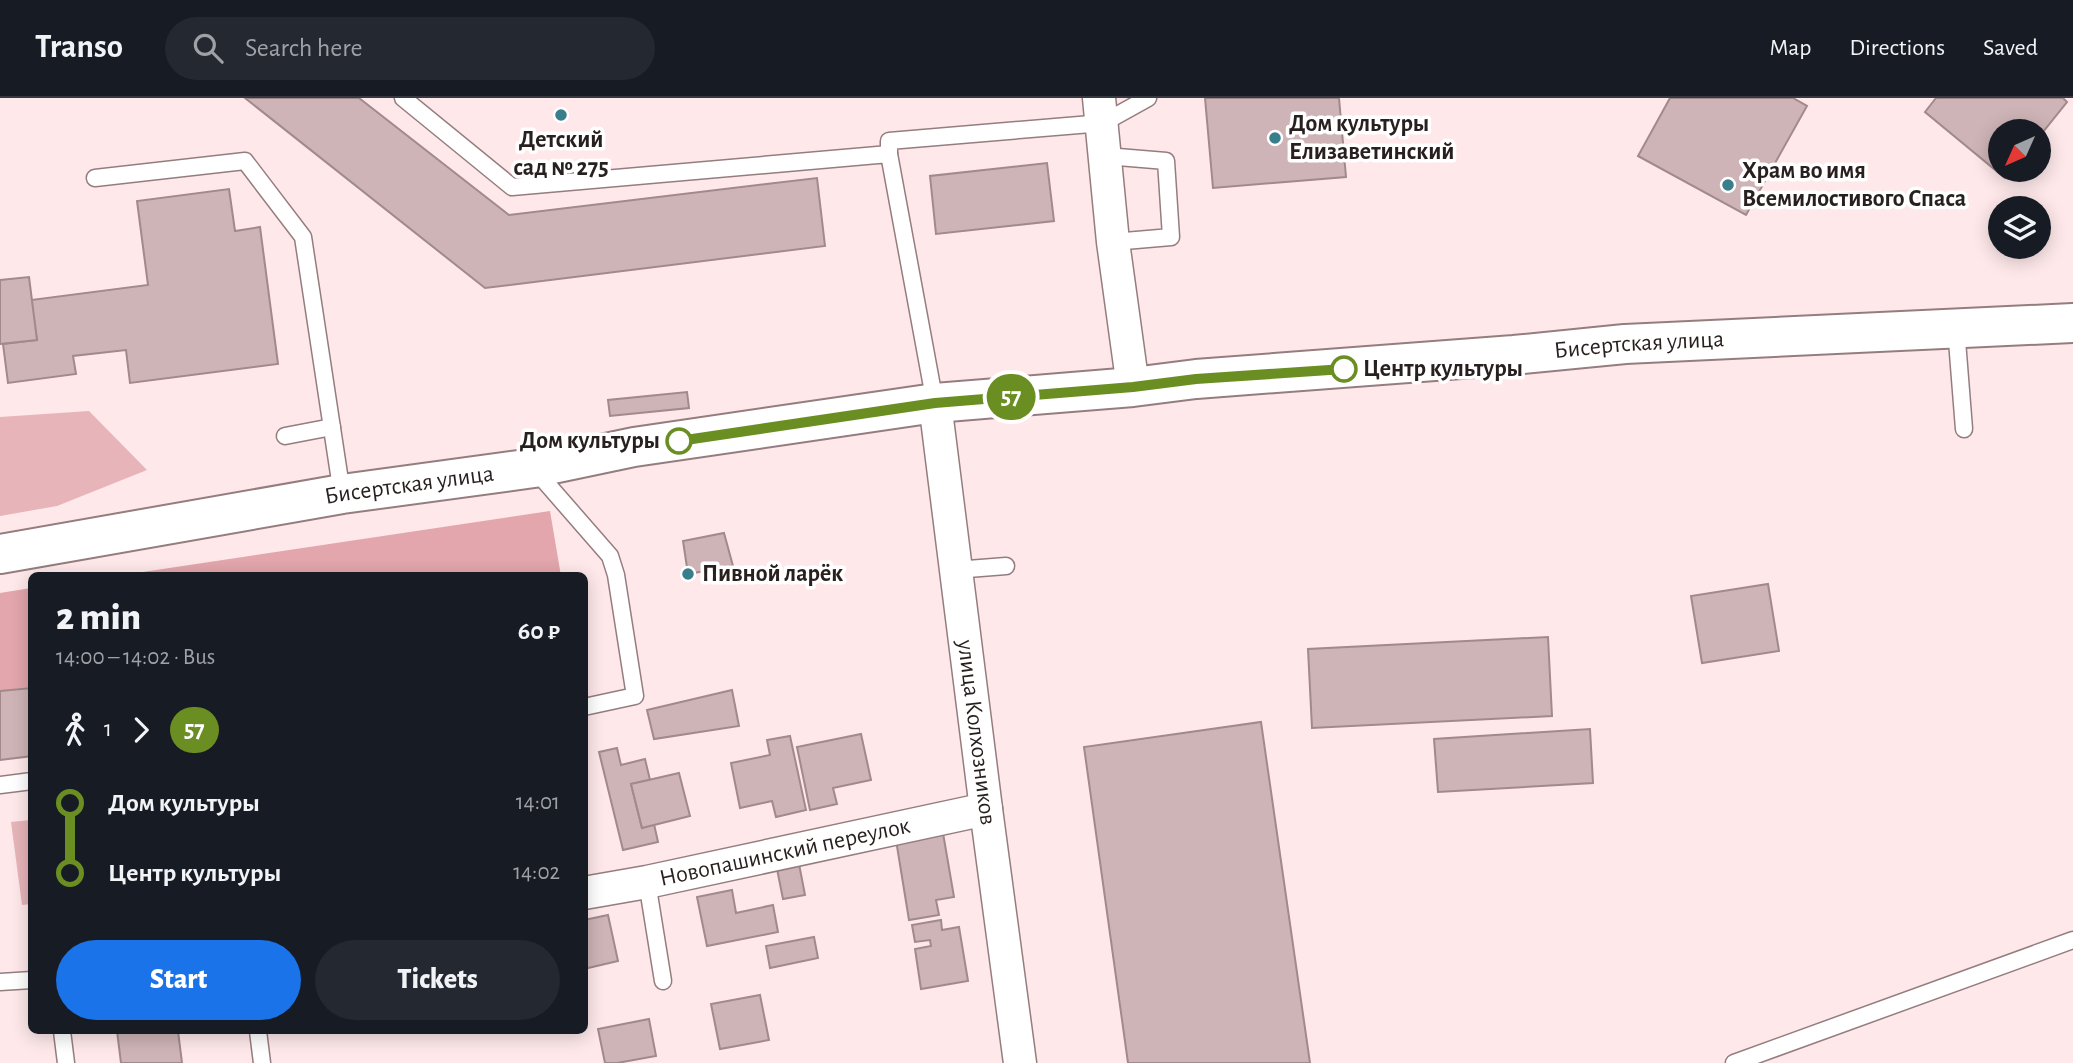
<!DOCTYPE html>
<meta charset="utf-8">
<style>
body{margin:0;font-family:"Alegreya Sans",sans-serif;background:#242831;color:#f1f3f6;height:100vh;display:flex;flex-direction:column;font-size:26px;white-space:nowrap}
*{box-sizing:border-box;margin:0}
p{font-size:23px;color:#9ea1a6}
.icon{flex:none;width:38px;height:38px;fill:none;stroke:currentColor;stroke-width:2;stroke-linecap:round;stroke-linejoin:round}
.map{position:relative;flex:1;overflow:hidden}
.sheet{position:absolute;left:28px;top:474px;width:560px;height:462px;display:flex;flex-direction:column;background:#171b24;border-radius:10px;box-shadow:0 4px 18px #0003}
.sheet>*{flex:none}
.badge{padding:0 14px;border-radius:23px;font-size:24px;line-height:46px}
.needle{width:46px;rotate:225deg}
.buttons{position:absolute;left:1988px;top:21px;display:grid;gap:14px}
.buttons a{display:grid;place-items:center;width:63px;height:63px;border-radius:50%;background:#171b24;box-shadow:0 4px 18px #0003;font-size:35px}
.map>.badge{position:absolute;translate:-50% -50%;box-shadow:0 0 0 4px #fff}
.legs{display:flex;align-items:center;gap:10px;height:77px;padding:0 28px;font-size:23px}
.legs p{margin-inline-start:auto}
.summary{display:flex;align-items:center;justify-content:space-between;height:119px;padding:0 28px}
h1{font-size:38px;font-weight:800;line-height:52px}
.cta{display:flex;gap:14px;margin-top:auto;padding:14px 28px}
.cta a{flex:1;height:80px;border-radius:42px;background:#1a73e8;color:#fff;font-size:28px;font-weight:800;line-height:80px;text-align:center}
.cta a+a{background:#242831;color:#f1f3f6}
ul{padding:0 28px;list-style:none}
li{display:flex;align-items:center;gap:24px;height:70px;font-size:26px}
li i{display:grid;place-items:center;width:10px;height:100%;margin:0 9px;background:currentColor}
li i::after{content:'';width:18px;height:18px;margin:-9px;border:5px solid;border-radius:50%;background:#171b24}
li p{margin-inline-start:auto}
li:first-child i{background:linear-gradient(#0000 50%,currentColor 0)}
li:last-child i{background:linear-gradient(currentColor 50%,#0000 0)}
header{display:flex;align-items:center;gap:42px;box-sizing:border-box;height:98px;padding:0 35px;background:#171b24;border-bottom:2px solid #363941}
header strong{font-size:33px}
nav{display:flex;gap:38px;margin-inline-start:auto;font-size:24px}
.search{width:490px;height:63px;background:#242831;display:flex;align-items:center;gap:18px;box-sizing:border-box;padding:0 24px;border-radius:38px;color:#9ea1a6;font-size:26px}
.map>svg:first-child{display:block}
.green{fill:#e6b4b9}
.forest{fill:#e2a6ac}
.building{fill:#ceb4b6;stroke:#a2898b;stroke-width:2}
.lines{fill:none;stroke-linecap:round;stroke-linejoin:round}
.lane-casing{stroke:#957d7f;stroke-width:19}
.street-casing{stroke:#957d7f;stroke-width:35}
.secondary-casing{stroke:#957d7f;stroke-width:42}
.lane{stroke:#fff;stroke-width:16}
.street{stroke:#fff;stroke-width:32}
.secondary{stroke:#fff;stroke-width:38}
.line-1-casing{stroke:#fff;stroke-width:16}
.line-1{stroke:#6b8e23;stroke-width:10}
.poi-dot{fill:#397e8b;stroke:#fff;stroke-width:2.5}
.stop-1-dot{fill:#fff;stroke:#6b8e23;stroke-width:3.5}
.labels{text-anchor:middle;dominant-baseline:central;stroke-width:7;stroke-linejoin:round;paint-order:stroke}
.poi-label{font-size:24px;font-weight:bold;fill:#281f1f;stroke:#fff;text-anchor:start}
.street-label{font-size:24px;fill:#281f1f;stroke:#fff}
.stop-label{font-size:24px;font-weight:bold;fill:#281f1f;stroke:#fff;text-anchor:start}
</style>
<header>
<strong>Transo</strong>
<div class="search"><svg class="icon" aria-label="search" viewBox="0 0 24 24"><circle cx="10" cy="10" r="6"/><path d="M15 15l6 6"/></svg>Search here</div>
<nav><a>Map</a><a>Directions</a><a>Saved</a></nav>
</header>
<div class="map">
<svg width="2073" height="965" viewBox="0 0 2073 965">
<rect width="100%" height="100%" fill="#fee8ea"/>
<g class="green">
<path d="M 89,313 L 147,372 L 57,408 L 0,418 L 0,319 Z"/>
<path d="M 31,722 L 31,806 L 22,807 L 11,724 Z"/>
</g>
<g class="forest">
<path d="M 550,413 L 561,478 L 116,478 Z"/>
<path d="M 31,490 L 31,592 L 0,597 L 0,495 Z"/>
</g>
<g class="building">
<path d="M 245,0 L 359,0 L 509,117 L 817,80 L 825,148 L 485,190 Z"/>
<path d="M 1205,0 L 1339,0 L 1346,79 L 1213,90 Z"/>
<path d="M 1670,0 L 1793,0 L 1807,8 L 1746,117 L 1638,58 Z"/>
<path d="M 1936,0 L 2063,0 L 2067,4 L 2039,39 L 2039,33 L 2000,33 L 2000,72 L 2012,72 L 2005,80 L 1925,14 Z"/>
<path d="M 1047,65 L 1054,123 L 936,136 L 930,78 Z"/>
<path d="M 229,91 L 235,133 L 260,129 L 278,266 L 130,285 L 126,252 L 73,258 L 76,276 L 8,285 L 3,246 L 37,242 L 31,202 L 148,187 L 137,103 Z"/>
<path d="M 29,179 L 37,242 L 0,246 L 0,182 Z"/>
<path d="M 687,294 L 689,310 L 610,318 L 608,302 Z"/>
<path d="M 724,435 L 733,468 L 688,476 L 683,443 Z"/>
<path d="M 1768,486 L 1779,553 L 1702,565 L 1691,498 Z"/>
<path d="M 1548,539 L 1552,618 L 1312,630 L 1308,551 Z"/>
<path d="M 32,590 L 32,658 L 0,662 L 0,593 Z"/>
<path d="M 732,592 L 739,628 L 654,641 L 647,612 Z"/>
<path d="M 1261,624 L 1310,965 L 1128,965 L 1084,649 Z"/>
<path d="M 1590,631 L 1593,685 L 1438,694 L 1434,641 Z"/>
<path d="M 861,636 L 871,682 L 833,690 L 837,706 L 810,712 L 797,649 Z"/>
<path d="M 790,638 L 806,712 L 776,719 L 772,703 L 740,710 L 731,665 L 770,657 L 767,642 Z"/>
<path d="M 617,650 L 621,667 L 645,661 L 650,682 L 631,686 L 642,730 L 654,726 L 658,744 L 623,752 L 599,654 Z"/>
<path d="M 679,675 L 690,718 L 642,730 L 631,686 Z"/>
<path d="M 943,735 L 954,799 L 936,802 L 939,817 L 909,822 L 896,742 Z"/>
<path d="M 799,766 L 805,797 L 783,801 L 777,771 Z"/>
<path d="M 732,792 L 736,815 L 773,807 L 778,834 L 707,848 L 697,799 Z"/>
<path d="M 608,817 L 618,863 L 584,871 L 584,822 Z"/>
<path d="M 941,822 L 942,832 L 959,829 L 968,883 L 921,891 L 915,851 L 931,848 L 930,842 L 915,844 L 912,827 Z"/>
<path d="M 814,839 L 818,860 L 770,870 L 766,848 Z"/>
<path d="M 760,897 L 769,942 L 720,951 L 711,906 Z"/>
<path d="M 649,921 L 656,958 L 617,965 L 605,965 L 598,931 Z"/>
<path d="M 117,933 L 178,933 L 182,965 L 121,965 Z"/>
</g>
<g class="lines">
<g class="lane-casing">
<g id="lane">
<path d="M 403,0 L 512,89 L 889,56 L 935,305"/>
<path d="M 889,56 L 889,43 L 1103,25 L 1148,0"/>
<path d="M 1106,58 L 1166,63 L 1171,139 L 1113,144"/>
<path d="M 95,80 L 245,63 L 303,139 L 342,396"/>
<path d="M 1956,230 L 1964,331"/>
<path d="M 285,338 L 332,329"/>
<path d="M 535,372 L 610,458 L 616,477 L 635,598 L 584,609"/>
<path d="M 955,472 L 1006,468"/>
<path d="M 0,687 L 32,683"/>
<path d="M 647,784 L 663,883"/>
<path d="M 0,884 L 32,882"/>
<path d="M 62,933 L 66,965"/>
<path d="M 258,933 L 262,965"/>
<path d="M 1734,965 L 2073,842"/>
</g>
</g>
<g class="street-casing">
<g id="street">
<path d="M 1099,0 L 1113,144 L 1133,289"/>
<path id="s1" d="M 935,305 L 986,711 L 1020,965"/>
<path id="s2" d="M 584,795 L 647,784 L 986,711"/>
</g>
</g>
<g class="secondary-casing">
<g id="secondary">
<path id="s3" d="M 0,456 L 342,396 L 534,370 L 634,349 L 935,305 L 1133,289 L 1196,281 L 1514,257 L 1625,246 L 2073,225"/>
</g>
</g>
<use href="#lane" class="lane"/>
<use href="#street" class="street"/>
<use href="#secondary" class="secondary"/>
</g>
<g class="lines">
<g class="line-1-casing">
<path id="line-1" d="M 679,343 L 935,305 L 1133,289 L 1196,281 L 1344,271"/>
</g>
<use href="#line-1" class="line-1"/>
</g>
<g class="poi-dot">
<circle cx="561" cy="17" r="7"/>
<circle cx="1275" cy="40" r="7"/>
<circle cx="1728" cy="87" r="7"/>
<circle cx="688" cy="476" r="7"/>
</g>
<g class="stop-1-dot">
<circle cx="1344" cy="271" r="12"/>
<circle cx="679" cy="343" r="12"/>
</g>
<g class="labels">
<g class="poi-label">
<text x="1289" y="26">Дом культуры<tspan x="1289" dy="28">Елизаветинский</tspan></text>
<text x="561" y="42" text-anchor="middle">Детский<tspan x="561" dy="28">сад № 275</tspan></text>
<text x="1742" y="73">Храм во имя<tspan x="1742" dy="28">Всемилостивого Спаса</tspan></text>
<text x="702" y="476">Пивной ларёк</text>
</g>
<g class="street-label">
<text stroke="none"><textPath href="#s3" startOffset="1654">Бисертская улица</textPath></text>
<text stroke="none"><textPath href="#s3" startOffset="415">Бисертская улица</textPath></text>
<text stroke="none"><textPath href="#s1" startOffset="332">улица Колхозников</textPath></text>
<text stroke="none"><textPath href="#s2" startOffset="205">Новопашинский переулок</textPath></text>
</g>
<g class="stop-label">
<text x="1363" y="271">Центр культуры</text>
<text x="660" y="343" text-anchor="end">Дом культуры</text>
</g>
</g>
</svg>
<div class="buttons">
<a><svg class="needle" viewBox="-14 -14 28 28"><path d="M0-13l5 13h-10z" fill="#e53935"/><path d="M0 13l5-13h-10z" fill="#9ea1a6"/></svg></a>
<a><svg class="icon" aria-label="layers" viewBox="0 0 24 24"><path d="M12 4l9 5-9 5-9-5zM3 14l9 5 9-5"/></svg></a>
</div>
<b class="badge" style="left:1011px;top:299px;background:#6b8e23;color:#fff">57</b>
<section class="sheet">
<div class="summary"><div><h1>2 min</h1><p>14:00 – 14:02 · Bus</p></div><b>60 ₽</b></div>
<div class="legs"><svg class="icon" aria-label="walk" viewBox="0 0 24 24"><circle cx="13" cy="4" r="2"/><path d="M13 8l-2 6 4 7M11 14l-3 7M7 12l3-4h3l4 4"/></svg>1<svg class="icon" aria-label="forward" viewBox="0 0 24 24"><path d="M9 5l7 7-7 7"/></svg><b class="badge" style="background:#6b8e23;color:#fff">57</b></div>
<ul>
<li><i style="color:#6b8e23"></i><b>Дом культуры</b><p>14:01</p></li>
<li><i style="color:#6b8e23"></i><b>Центр культуры</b><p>14:02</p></li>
</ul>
<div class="cta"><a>Start</a><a>Tickets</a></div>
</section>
</div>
